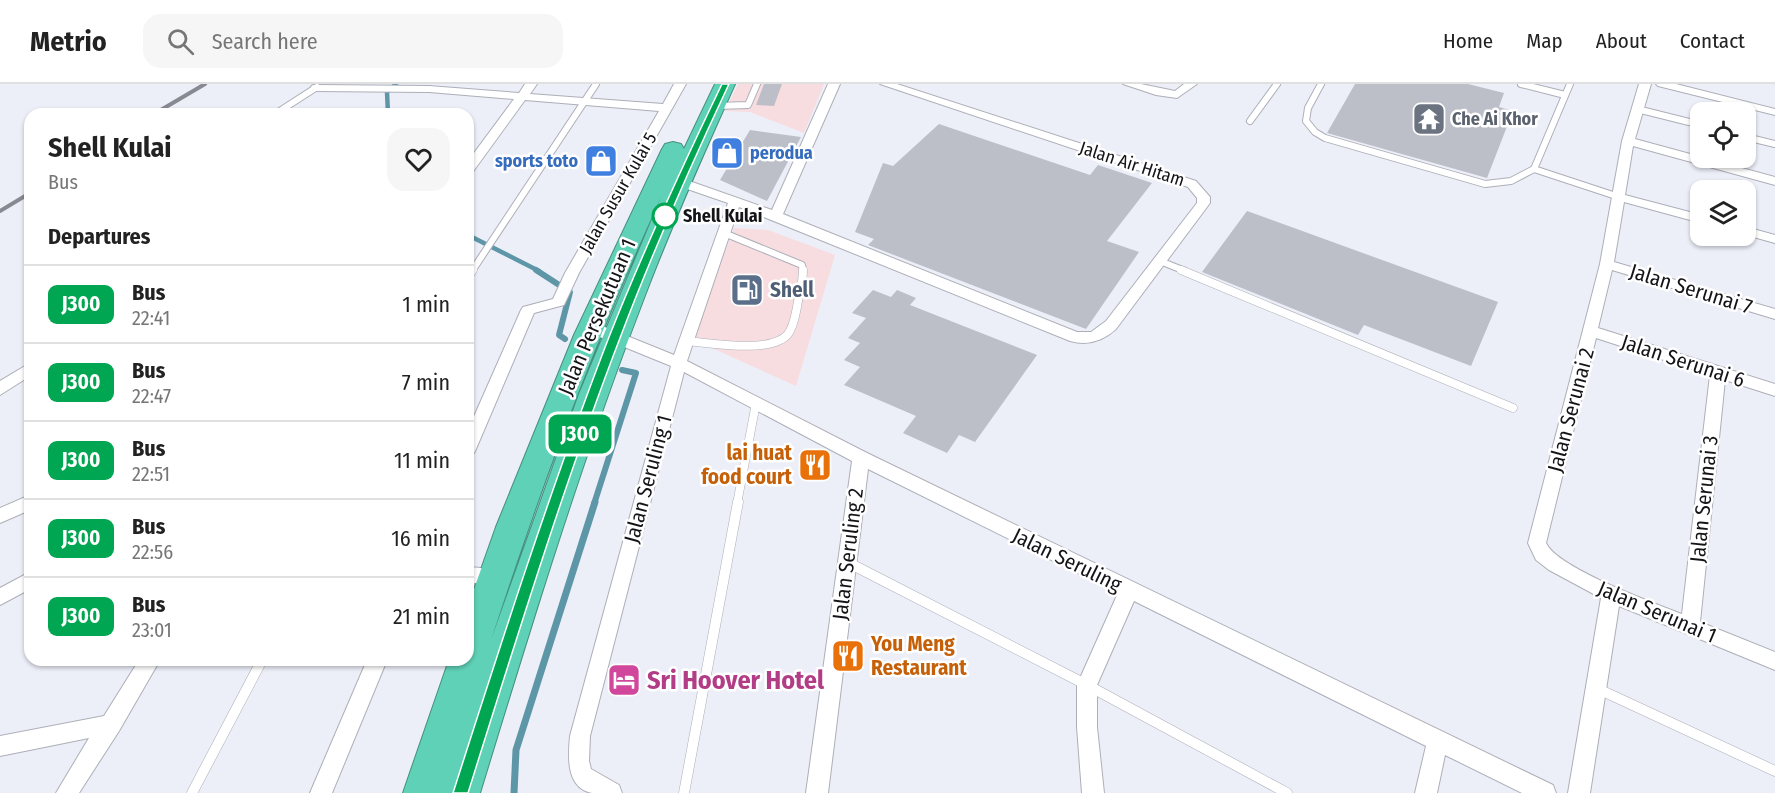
<!DOCTYPE html>
<style>
body{margin:0;font-family:"Fira Sans Condensed",sans-serif;background:#f6f6f6;color:#222;height:100vh;display:flex;flex-direction:column;font-size:22px;white-space:nowrap}
*{box-sizing:border-box;margin:0}
p{font-size:20px;color:#767676}
.icon{flex:none;width:33px;height:33px;fill:none;stroke:currentColor;stroke-width:2;stroke-linecap:round;stroke-linejoin:round}
.map{position:relative;flex:1;overflow:hidden}
.side{position:absolute;left:24px;top:24px;width:450px;height:558px;display:flex;flex-direction:column;background:#fff;border-radius:18px;box-shadow:0 2px 4px #0004}
.side>*{flex:none}
.badge{padding:0 12px;border-radius:9px;font-size:21px;line-height:39px}
.buttons{position:absolute;left:1690px;top:18px;display:grid;gap:12px}
.buttons a{display:grid;place-items:center;width:66px;height:66px;border-radius:12px;background:#fff;box-shadow:0 2px 4px #0004;font-size:30px}
.map>.badge{position:absolute;translate:-50% -50%;box-shadow:0 0 0 3px #fff}
h2{padding:0 24px;font-size:22px;line-height:54px}
.round{display:grid;place-items:center;flex:none;width:63px;height:63px;border-radius:18px;background:#f6f6f6}
.headline{display:flex;align-items:center;justify-content:space-between;height:102px;padding:0 24px}
h1{font-size:28px;font-weight:700;line-height:45px}
ul{padding:0;list-style:none}
li{display:flex;align-items:center;gap:18px;height:78px;padding:0 24px;border-top:2px solid #e0e0e0}
li div{flex:1}
li b{display:block;font-size:22px}
li em{font-style:normal}
li .badge{min-width:66px;font-weight:700;text-align:center}
header{display:flex;align-items:center;gap:36px;box-sizing:border-box;height:84px;padding:0 30px;background:#fff;border-bottom:2px solid #e0e0e0}
header strong{font-size:28px}
nav{display:flex;gap:33px;margin-inline-start:auto;font-size:21px}
.search{width:420px;height:54px;background:#f6f6f6;display:flex;align-items:center;gap:15px;box-sizing:border-box;padding:0 21px;border-radius:18px;color:#767676;font-size:22px}
.map>svg:first-child{display:block}
.commercial{fill:#f8dde0}
.lines{fill:none;stroke-linecap:round;stroke-linejoin:round}
.stream-far2{stroke:#5d96a7;stroke-width:4.5}
.stream-far1{stroke:#5d96a7;stroke-width:6}
.stream{stroke:#5d96a7;stroke-width:7}
.building{fill:#bcbec8}
.lane-far2-casing{stroke:#adafb8;stroke-width:8}
.lane-far1-casing{stroke:#adafb8;stroke-width:9}
.lane-casing{stroke:#adafb8;stroke-width:11}
.street-casing{stroke:#adafb8;stroke-width:2}
.highway-casing{stroke:#458f7f;stroke-width:2}
.lane-far2{stroke:#fff;stroke-width:6}
.lane-far1{stroke:#fff;stroke-width:8}
.lane{stroke:#fff;stroke-width:10}
.street{fill:#fff;fill-rule:evenodd}
.highway{fill:#5fd1b6;fill-rule:evenodd}
.rail{stroke:#898a91;stroke-width:4}
.line{fill:#00a651;stroke:#fff;stroke-width:1.5}
.stop-dot{fill:#fff;stroke:#00a651;stroke-width:3}
.labels{text-anchor:middle;dominant-baseline:central;stroke-width:5;stroke-linejoin:round;paint-order:stroke}
.far-worship-label{font-size:18px;font-weight:bold;fill:#5b616d;stroke:#fff;text-anchor:start}
.far-shop-label{font-size:18px;font-weight:bold;fill:#366cbe;stroke:#fff;text-anchor:start}
.far-street-label{font-size:18px;fill:#141418;stroke:#fff}
.far-stop-label{font-size:18px;font-weight:bold;fill:#141418;stroke:#fff;text-anchor:start}
.street-label{font-size:21px;fill:#141418;stroke:#fff}
.service-label{font-size:21px;font-weight:bold;fill:#4e5e75;stroke:#fff;text-anchor:start}
.food-label{font-size:21px;font-weight:bold;fill:#c56008;stroke:#fff;text-anchor:end}
.near-hotel-label{font-size:26px;font-weight:bold;fill:#b23c85;stroke:#fff;text-anchor:start}
</style>
<header>
<strong>Metrio</strong>
<div class="search"><svg class="icon" aria-label="search" viewBox="0 0 24 24"><circle cx="10" cy="10" r="6"/><path d="M15 15l6 6"/></svg>Search here</div>
<nav><a>Home</a><a>Map</a><a>About</a><a>Contact</a></nav>
</header>
<div class="map">
<svg width="1775" height="709" viewBox="0 0 1775 709">
<rect width="100%" height="100%" fill="#eceef8"/>
<g class="commercial">
<path d="M 738,0 L 824,0 L 804,49 L 750,28 L 725,27 Z"/>
<path d="M 734,144 L 768,146 L 835,171 L 796,302 L 692,255 Z"/>
</g>
<g class="lines">
<g class="stream-far2">
<path d="M 388,30 L 387,8 L 396,0"/>
<path d="M 468,151 L 539,187"/>
</g>
<g class="stream-far1">
<path d="M 536,186 L 570,208 L 559,251 L 565,255"/>
<path d="M 594,420 L 636,289 L 622,286"/>
</g>
<path class="stream" d="M 514,709 L 516,666 L 595,418"/>
</g>
<g class="building">
<path d="M 764,0 L 782,0 L 774,22 L 756,21 Z"/>
<path d="M 1355,0 L 1468,0 L 1504,9 L 1499,23 L 1513,27 L 1487,94 L 1327,49 Z"/>
<path d="M 939,40 L 1090,91 L 1098,81 L 1152,99 L 1107,157 L 1139,168 L 1086,245 L 868,161 L 874,155 L 855,148 L 883,79 L 893,82 Z"/>
<path d="M 750,46 L 801,53 L 767,117 L 720,96 Z"/>
<path d="M 1247,127 L 1498,218 L 1471,282 L 1364,241 L 1358,251 L 1202,188 Z"/>
<path d="M 873,206 L 891,213 L 897,206 L 916,214 L 910,221 L 1037,271 L 975,358 L 959,351 L 947,369 L 903,349 L 916,332 L 844,301 L 860,283 L 844,276 L 860,259 L 848,254 L 866,234 L 852,229 Z"/>
</g>
<g class="lines">
<g class="lane-far2-casing">
<g id="lane-far2">
<path d="M 1321,0 L 1308,24 L 1306,37 L 1315,48 L 1325,54 L 1485,100 L 1511,97 L 1534,85"/>
<path d="M 1521,0 L 1565,11"/>
<path d="M 1570,0 L 1534,85 L 1619,113"/>
<path d="M 314,4 L 429,5"/>
<path d="M 715,22 L 748,21 L 757,0"/>
<path d="M 1637,25 L 1701,41"/>
<path d="M 275,30 L 317,3"/>
<path d="M 1250,37 L 1277,0"/>
<path d="M 1746,53 L 1775,60"/>
<path d="M 724,149 L 802,181 L 803,187"/>
<path d="M 1160,177 L 1185,187"/>
<path d="M 472,187 L 596,0"/>
</g>
</g>
<g class="lane-far1-casing">
<g id="lane-far1">
<path d="M 1181,186 L 1513,324"/>
<path d="M 468,193 L 473,186"/>
<path d="M 687,257 C 711,259 772,270 788,250 C 794,242 795,232 797,223 C 799,210 803,199 803,186"/>
<path d="M 737,420 L 756,319"/>
</g>
</g>
<g class="lane-casing">
<g id="lane">
<path d="M 847,478 L 1087,601 L 1287,709"/>
<path d="M 1596,604 L 1775,687"/>
<path d="M 192,709 L 262,576"/>
<path d="M 684,709 L 738,418"/>
</g>
</g>
<g class="street-casing">
<g id="street">
<path d="M 525,0 L 537,0 L 530,10 L 663,20 L 674,0 L 686,0 L 579,189 L 564,221 L 534,229 L 476,365 L 474,369 L 468,371 L 468,346 L 521,226 L 523,223 L 553,215 L 565,189 L 659,27 L 525,16 L 472,89 L 468,90 L 468,77 L 514,15 L 429,8 L 423,5 L 429,2 L 519,9 Z"/>
<path d="M 828,0 L 840,0 L 783,130 L 1077,248 L 1091,248 L 1106,237 L 1197,119 L 1197,114 L 1188,103 L 880,0 L 897,0 L 1196,97 L 1210,113 L 1210,119 L 1116,245 C 1103,257 1087,262 1070,257 L 739,123 L 687,277 L 867,369 L 1553,701 L 1556,709 L 1522,709 L 1445,671 L 1437,709 L 1415,709 L 1426,662 L 1134,517 L 1097,601 L 1097,643 L 1104,709 L 1082,709 L 1077,643 L 1077,601 L 1118,509 L 868,385 L 828,709 L 806,709 L 852,377 L 684,288 L 590,652 L 589,677 L 591,685 L 619,701 L 622,709 C 613,709 602,709 592,709 C 566,704 568,673 570,652 L 671,282 L 585,247 L 583,243 L 590,238 L 595,239 L 674,271 L 728,119 L 667,98 L 665,95 L 667,92 L 675,92 L 772,126 Z"/>
<path d="M 1123,0 L 1141,0 L 1175,7 L 1184,0 L 1197,0 L 1177,14 L 1156,11 Z"/>
<path d="M 1639,0 L 1651,0 L 1635,55 L 1775,93 L 1775,101 L 1633,62 L 1625,111 L 1701,131 L 1701,139 L 1624,118 L 1614,178 L 1775,225 L 1775,235 L 1612,186 L 1598,244 L 1775,300 L 1775,312 L 1725,296 L 1700,538 L 1775,568 L 1775,586 L 1619,522 L 1590,709 L 1568,709 L 1601,514 L 1549,486 L 1536,476 L 1528,459 L 1600,180 L 1622,57 ZM 1596,254 L 1710,291 L 1682,530 C 1654,519 1557,484 1546,459 Z"/>
<path d="M 1656,0 L 1676,0 L 1775,25 L 1775,31 L 1658,2 Z"/>
<path d="M 1746,143 L 1775,151 L 1775,159 L 1746,151 Z"/>
<path d="M 30,279 L 30,292 L 0,311 L 0,297 Z"/>
<path d="M 30,411 L 30,426 L 0,439 L 0,424 Z"/>
<path d="M 468,483 L 508,486 L 510,492 L 508,498 L 501,500 L 468,499 Z"/>
<path d="M 30,488 L 30,505 L 0,521 L 0,504 Z"/>
<path d="M 139,576 L 160,576 L 119,647 L 79,709 L 56,709 L 89,654 L 0,672 L 0,652 L 104,632 Z"/>
<path d="M 367,576 L 387,576 L 332,709 L 310,709 Z"/>
</g>
</g>
<g class="highway-casing">
<path id="highway" d="M 715,0 L 735,0 C 702,73 669,147 641,222 C 580,381 530,545 480,709 L 403,709 L 449,576 L 468,576 L 468,522 L 496,443 L 574,251 L 662,65 L 665,60 L 673,58 L 681,60 L 684,65 ZM 662,111 L 579,310 L 491,556 C 540,405 595,255 662,111 Z"/>
</g>
<use href="#lane-far2" class="lane-far2"/>
<use href="#lane-far1" class="lane-far1"/>
<use href="#lane" class="lane"/>
<use href="#street" class="street"/>
<use href="#highway" class="highway"/>
<g class="rail">
<path d="M 154,30 L 205,0"/>
<path d="M 0,127 L 30,109"/>
</g>
</g>
<path class="line" d="M 722,0 L 729,0 C 690,83 653,167 620,254 C 563,403 516,556 468,709 L 453,709 C 502,556 551,403 609,253 C 643,167 682,83 722,0 Z"/>
<defs>
<g id="temple-square" transform="scale(1.725)"><rect x="-9" y="-9" width="18" height="18" rx="4" fill="#6b7280" stroke="#fff"/><path d="M0-6L5-2H3V0L6.5 2.5H4V6H1.5V3h-3V6H-4V2.5H-6.5L-3 0V-2H-5Z" fill="#fff"/></g>
<g id="shop-square" transform="scale(1.725)"><rect x="-9" y="-9" width="18" height="18" rx="4" fill="#3f7fe0" stroke="#fff"/><path d="M-5-2.5h2.3a2.7 3.5 0 0 1 5.4 0H5L5.5 6h-11ZM-1.5-2.5h3a1.5 2.3 0 0 0-3 0Z" fill="#fff"/></g>
<g id="fuel-square" transform="scale(1.725)"><rect x="-9" y="-9" width="18" height="18" rx="4" fill="#5c6f8a" stroke="#fff"/><path d="M-5.5-6h7V0h2V4h1.3V-2.5L3-4.5l.8-.8L6-3V5H2.5V1h-1V6h-7ZM-4.2-4.7v3.2H.2V-4.7Z" fill="#fff"/></g>
<g id="restaurant-square" transform="scale(1.725)"><rect x="-9" y="-9" width="18" height="18" rx="4" fill="#e8710a" stroke="#fff"/><path d="M-5-6h1v4h1v-4h1v4h1v-4h1v5L-1.5 .5V6h-2V.5L-5-1ZM5-6V6H3V1.5H1.5Q1.5-4 5-6Z" fill="#fff"/></g>
<g id="hotel-square" transform="scale(1.725)"><rect x="-9" y="-9" width="18" height="18" rx="4" fill="#d1479c" stroke="#fff"/><path d="M-6-4.5h1.5V1H6V5H4.5V3h-9V5H-6ZM-4 0a1.8 1.8 0 1 1 3.6 0ZM.5 0V-2.5h3Q6-2.5 6 0Z" fill="#fff"/></g>
</defs>
<g fill-rule="evenodd">
<use href="#temple-square" x="1429" y="35"/>
<use href="#shop-square" x="727" y="69"/>
<use href="#shop-square" x="601" y="77"/>
<use href="#fuel-square" x="747" y="206"/>
<use href="#restaurant-square" x="815" y="381"/>
<use href="#restaurant-square" x="848" y="572"/>
<use href="#hotel-square" x="624" y="596"/>
</g>
<circle class="stop-dot" cx="665" cy="132" r="12"/>
<g class="labels">
<g class="far-worship-label">
<text x="1452" y="35">Che Ai Khor</text>
</g>
<g class="far-shop-label">
<text x="750" y="69">perodua</text>
<text x="578" y="77" text-anchor="end">sports toto</text>
</g>
<g class="far-street-label">
<text transform="translate(1132 80) rotate(18)">Jalan Air Hitam</text>
<text transform="translate(618 109) rotate(-60)">Jalan Susur Kulai 5</text>
</g>
<g class="far-stop-label">
<text x="683" y="132">Shell Kulai</text>
</g>
<g class="street-label">
<text transform="translate(1691 205) rotate(17)">Jalan Serunai 7</text>
<text transform="translate(597 233) rotate(-67)">Jalan Persekutuan 1</text>
<text transform="translate(1683 277) rotate(18)">Jalan Serunai 6</text>
<text transform="translate(1571 326) rotate(-75)">Jalan Serunai 2</text>
<text transform="translate(648 395) rotate(-75)">Jalan Seruling 1</text>
<text transform="translate(1704 415) rotate(-84)">Jalan Serunai 3</text>
<text transform="translate(848 470) rotate(-83)">Jalan Seruling 2</text>
<text transform="translate(1067 476) rotate(26)">Jalan Seruling</text>
<text transform="translate(1657 528) rotate(23)">Jalan Serunai 1</text>
</g>
<g class="service-label">
<text x="770" y="206">Shell</text>
</g>
<g class="food-label">
<text x="792" y="369">lai huat<tspan x="792" dy="24">food court</tspan></text>
<text x="871" y="560" text-anchor="start">You Meng<tspan x="871" dy="24">Restaurant</tspan></text>
</g>
<g class="near-hotel-label">
<text x="647" y="596">Sri Hoover Hotel</text>
</g>
</g>
</svg>
<div class="buttons">
<a><svg class="icon" aria-label="locate" viewBox="0 0 24 24"><circle cx="12" cy="12" r="6"/><path d="M12 2v4M12 18v4M2 12h4M18 12h4"/></svg></a>
<a><svg class="icon" aria-label="layers" viewBox="0 0 24 24"><path d="M12 4l9 5-9 5-9-5zM3 14l9 5 9-5"/></svg></a>
</div>
<b class="badge" style="left:580px;top:350px;background:#00a651;color:#fff">J300</b>
<section class="side">
<div class="headline"><div><h1>Shell Kulai</h1><p>Bus</p></div><a class="round"><svg class="icon" aria-label="heart" viewBox="0 0 24 24"><path d="M12 20l-8-8c-3-5 5-10 8-4 3-6 11-1 8 4z"/></svg></a></div>
<h2>Departures</h2>
<ul>
<li><span class="badge" style="background:#00a651;color:#fff">J300</span><div><b>Bus</b><p>22:41</p></div><em>1 min</em></li>
<li><span class="badge" style="background:#00a651;color:#fff">J300</span><div><b>Bus</b><p>22:47</p></div><em>7 min</em></li>
<li><span class="badge" style="background:#00a651;color:#fff">J300</span><div><b>Bus</b><p>22:51</p></div><em>11 min</em></li>
<li><span class="badge" style="background:#00a651;color:#fff">J300</span><div><b>Bus</b><p>22:56</p></div><em>16 min</em></li>
<li><span class="badge" style="background:#00a651;color:#fff">J300</span><div><b>Bus</b><p>23:01</p></div><em>21 min</em></li>
</ul>
</section>
</div>
